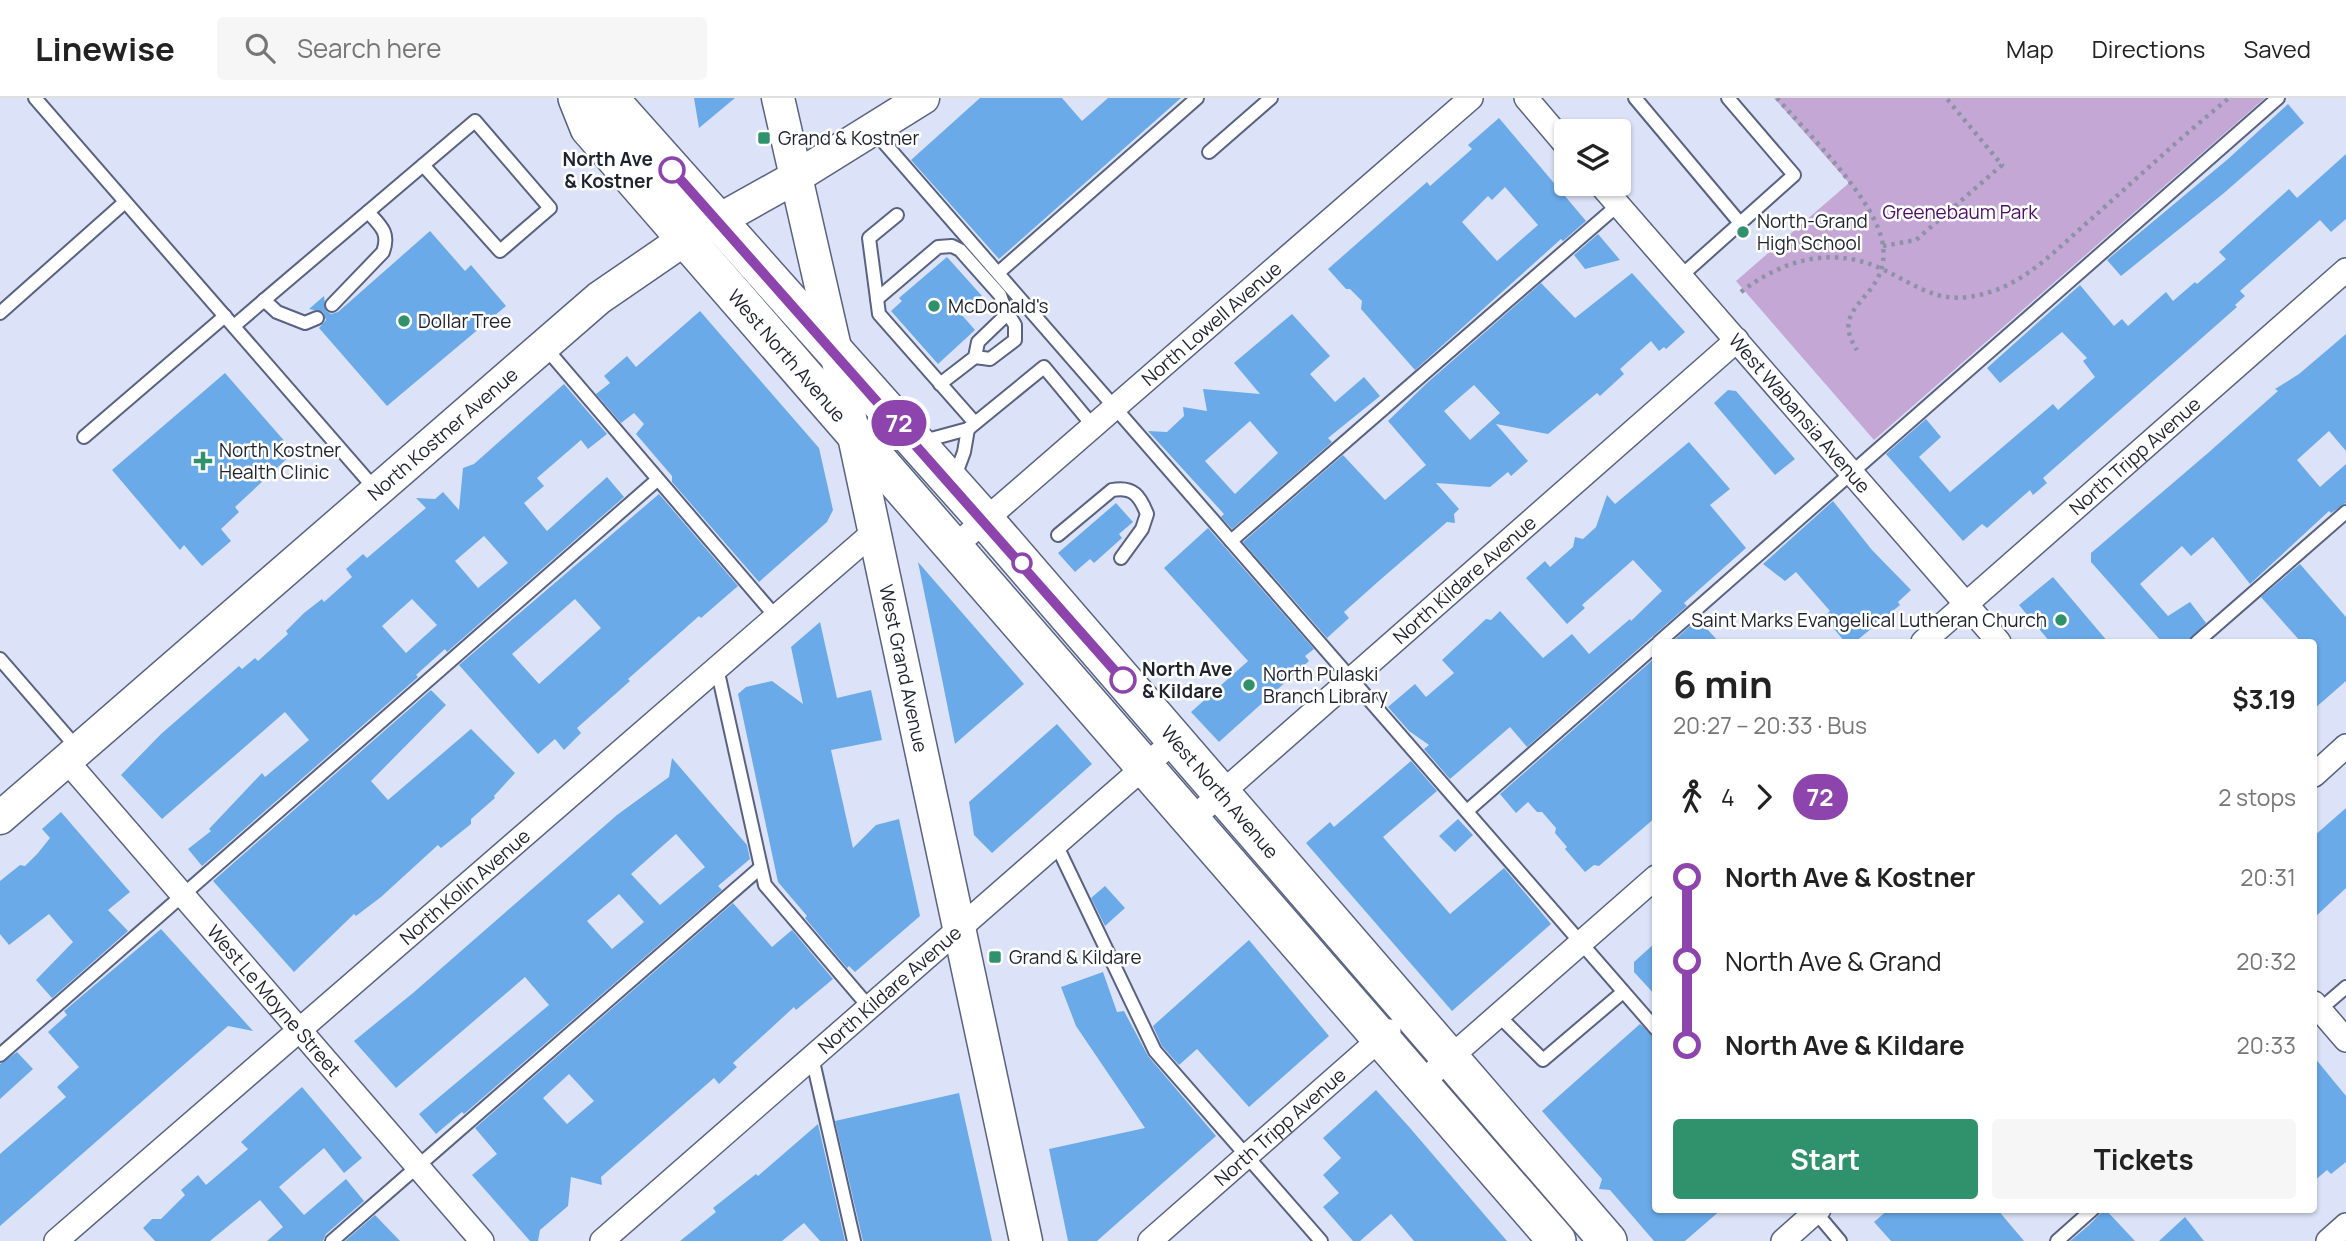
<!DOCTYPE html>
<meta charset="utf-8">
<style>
body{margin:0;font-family:Manrope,sans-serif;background:#f6f6f6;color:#222;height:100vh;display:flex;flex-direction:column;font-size:26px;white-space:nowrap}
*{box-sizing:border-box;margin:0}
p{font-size:23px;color:#767676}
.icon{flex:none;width:38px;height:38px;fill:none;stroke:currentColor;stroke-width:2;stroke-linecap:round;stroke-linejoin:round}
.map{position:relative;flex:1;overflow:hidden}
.sheet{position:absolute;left:1652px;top:541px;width:665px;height:574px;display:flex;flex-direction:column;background:#fff;border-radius:7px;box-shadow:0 2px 5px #0004}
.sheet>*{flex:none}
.badge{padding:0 14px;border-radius:23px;font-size:24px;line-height:46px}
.tools{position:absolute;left:1554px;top:21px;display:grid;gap:14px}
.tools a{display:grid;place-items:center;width:77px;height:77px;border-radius:7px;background:#fff;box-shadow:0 2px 5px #0004;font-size:35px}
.map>.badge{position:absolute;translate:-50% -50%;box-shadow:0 0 0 4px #fff}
.legs{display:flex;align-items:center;gap:10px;height:77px;padding:0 21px;font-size:23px}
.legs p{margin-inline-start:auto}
.overview{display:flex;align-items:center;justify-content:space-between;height:119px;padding:0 21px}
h1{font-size:38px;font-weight:700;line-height:52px}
.button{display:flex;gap:14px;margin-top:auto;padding:14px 21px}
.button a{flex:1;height:80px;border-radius:7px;background:#30926d;color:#fff;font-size:28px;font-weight:700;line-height:80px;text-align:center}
.button a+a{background:#f6f6f6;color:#222}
ul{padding:0 21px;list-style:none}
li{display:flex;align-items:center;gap:24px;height:84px;font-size:26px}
li i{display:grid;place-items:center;width:10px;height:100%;margin:0 9px;background:currentColor}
li i::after{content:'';width:18px;height:18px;margin:-9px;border:5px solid;border-radius:50%;background:#fff}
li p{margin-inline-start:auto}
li:first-child i{background:linear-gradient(#0000 50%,currentColor 0)}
li:last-child i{background:linear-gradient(currentColor 50%,#0000 0)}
header{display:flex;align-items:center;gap:42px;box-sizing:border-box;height:98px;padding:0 35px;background:#fff;border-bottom:2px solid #e0e0e0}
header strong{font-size:33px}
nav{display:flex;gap:38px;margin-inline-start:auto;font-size:24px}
.search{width:490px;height:63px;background:#f6f6f6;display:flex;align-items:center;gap:18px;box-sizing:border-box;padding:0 24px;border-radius:7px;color:#767676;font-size:26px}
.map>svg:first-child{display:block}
.green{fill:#c5a7d6}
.building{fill:#6aaae9;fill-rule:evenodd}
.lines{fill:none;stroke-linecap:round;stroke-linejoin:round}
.lane-casing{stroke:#596280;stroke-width:16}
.street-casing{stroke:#596280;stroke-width:26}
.secondary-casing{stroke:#596280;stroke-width:35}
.primary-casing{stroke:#596280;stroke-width:40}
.path{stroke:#8d93a5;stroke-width:4.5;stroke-dasharray:3.5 5;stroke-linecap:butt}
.lane{stroke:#fff;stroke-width:12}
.street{stroke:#fff;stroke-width:23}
.secondary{stroke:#fff;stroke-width:32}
.primary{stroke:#fff;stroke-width:37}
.line-1-casing{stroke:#fff;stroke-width:16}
.line-1{stroke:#8e44ad;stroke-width:10}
.poi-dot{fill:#30926d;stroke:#fff;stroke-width:2.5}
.stop-1-dot{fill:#fff;stroke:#8e44ad;stroke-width:3.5}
.labels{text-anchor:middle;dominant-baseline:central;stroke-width:5;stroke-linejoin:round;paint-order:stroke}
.poi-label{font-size:19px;fill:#1f2330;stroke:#fff;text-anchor:start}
.stop-label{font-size:19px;font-weight:bold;fill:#1f2330;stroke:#fff;text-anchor:end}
.park-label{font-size:19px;fill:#4c0d65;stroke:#fff}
.street-label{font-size:19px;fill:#1f2330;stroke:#fff}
</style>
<header>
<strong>Linewise</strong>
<div class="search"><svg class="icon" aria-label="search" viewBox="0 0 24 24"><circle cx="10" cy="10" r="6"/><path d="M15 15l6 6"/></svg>Search here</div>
<nav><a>Map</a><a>Directions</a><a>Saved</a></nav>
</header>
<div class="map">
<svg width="2346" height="1143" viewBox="0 0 2346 1143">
<rect width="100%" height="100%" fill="#dce3f8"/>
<path class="green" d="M 1774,0 L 2265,0 L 1874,342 L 1736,183 L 1849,85 Z"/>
<g class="building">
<path d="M 694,0 L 735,0 L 699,30 Z"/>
<path d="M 980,0 L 1062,0 L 1082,23 L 1108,0 L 1181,0 L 999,161 L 911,62 Z"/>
<path d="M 2288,6 L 2304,25 L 2224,95 L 2121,178 L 2107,162 L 2228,61 Z"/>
<path d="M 1499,20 L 1586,123 L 1563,143 L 1561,141 L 1415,272 L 1361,211 L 1362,203 L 1350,191 L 1346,191 L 1328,171 L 1427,84 L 1430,88 L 1472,51 L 1468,47 ZM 1505,89 L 1538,127 L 1497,163 L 1462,124 L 1488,98 L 1492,102 Z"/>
<path d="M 2346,56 L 2346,121 L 2331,134 L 2320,122 L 2302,138 L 2240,193 L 2245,198 L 2235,207 L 2237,209 L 2043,380 L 2047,385 L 2033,397 L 2030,392 L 1987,430 L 1982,426 L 1963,443 L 1886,356 L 1926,321 L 1941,339 L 1919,359 L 1950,394 L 2053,306 L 2058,312 L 2095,279 L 2083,263 L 2087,260 L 2062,234 L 2000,285 L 1987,270 L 2080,187 L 2114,228 L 2122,221 L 2128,228 L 2166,194 L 2173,203 L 2195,184 L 2197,186 L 2226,161 L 2219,154 L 2289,91 L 2297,100 Z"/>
<path d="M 430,133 L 465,173 L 471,167 L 506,208 L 387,308 L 319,230 L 326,222 L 323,214 L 309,211 L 324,198 L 326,213 L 331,216 L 338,214 Z"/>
<path d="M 1598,136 L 1620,162 L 1585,171 L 1574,157 Z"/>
<path d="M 947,159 L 982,198 L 961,216 L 975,232 L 938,266 L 891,213 L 902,203 L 899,200 Z"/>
<path d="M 1632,175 L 1685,234 L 1666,251 L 1664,249 L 1659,253 L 1651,243 L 1620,271 L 1624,276 L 1600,298 L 1597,295 L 1548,336 L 1496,326 L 1528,363 L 1511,378 L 1508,374 L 1490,389 L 1436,385 L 1459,411 L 1454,416 L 1455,425 L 1447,424 L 1380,482 L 1344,514 L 1349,520 L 1327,540 L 1243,444 L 1343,357 L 1385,402 L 1426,367 L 1388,323 L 1427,285 L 1541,185 L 1575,220 ZM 1474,287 L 1500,315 L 1470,342 L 1444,313 Z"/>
<path d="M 700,213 L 819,350 L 833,412 L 827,424 L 759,484 L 672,384 L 672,378 L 636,336 L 644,326 L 634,315 L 621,325 L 596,296 L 610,285 L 604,278 L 627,258 L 636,269 Z"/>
<path d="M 1292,216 L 1330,258 L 1310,276 L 1335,304 L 1364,279 L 1380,298 L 1328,340 L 1332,344 L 1232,431 L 1221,419 L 1224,416 L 1148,333 L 1167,334 L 1184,318 L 1183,309 L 1207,313 L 1203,291 L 1260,296 L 1234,265 ZM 1250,323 L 1278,355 L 1235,396 L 1205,363 Z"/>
<path d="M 2346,236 L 2346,353 L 2329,333 L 2297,362 L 2320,389 L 2346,366 L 2346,405 L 2331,415 L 2329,413 L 2250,486 L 2213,439 L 2191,458 L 2182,448 L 2140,486 L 2168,518 L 2190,504 L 2206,525 L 2188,544 L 2162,544 L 2091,464 L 2091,455 L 2208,355 L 2278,293 L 2275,291 L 2299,276 Z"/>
<path d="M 225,275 L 294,354 L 235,409 L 239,414 L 221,431 L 231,443 L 202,468 L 184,447 L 180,452 L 112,372 Z"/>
<path d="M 564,286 L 607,336 L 588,351 L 581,342 L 537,380 L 544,388 L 524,405 L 547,433 L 607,379 L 624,399 L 447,554 L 445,551 L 416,577 L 418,579 L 202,768 L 188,751 L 211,733 L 209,731 L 262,675 L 265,679 L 309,642 L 285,614 L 162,721 L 121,677 L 161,636 L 239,568 L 242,571 L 255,560 L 258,563 L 288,536 L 286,533 L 304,515 L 322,501 L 324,504 L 352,479 L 346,471 L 363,456 L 367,460 L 426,410 L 416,400 L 435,401 L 443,394 L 459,412 L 463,370 L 474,366 ZM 484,438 L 508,465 L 478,490 L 455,463 ZM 412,501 L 437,527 L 406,555 L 382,528 Z"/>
<path d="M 1728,292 L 1736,293 L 1795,361 L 1775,377 L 1714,305 Z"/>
<path d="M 1689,344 L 1730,391 L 1710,407 L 1746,450 L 1684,505 L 1687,508 L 1527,649 L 1510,629 L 1450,681 L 1424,651 L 1429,647 L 1409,633 L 1388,609 L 1415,586 L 1426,599 L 1454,575 L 1442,562 L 1486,521 L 1491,522 L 1500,513 L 1543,560 L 1572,536 L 1589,556 L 1630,521 L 1631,523 L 1662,493 L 1633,462 L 1582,507 L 1585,510 L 1567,526 L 1526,480 L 1545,463 L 1550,469 L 1573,449 L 1575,439 L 1583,441 L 1596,429 L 1607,397 L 1615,406 Z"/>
<path d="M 659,396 L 738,488 L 701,520 L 699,518 L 628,581 L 630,583 L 577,630 L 581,635 L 564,652 L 555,641 L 538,656 L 459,567 ZM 575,501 L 601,530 L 539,586 L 512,556 Z"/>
<path d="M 1833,403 L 1872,452 L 1911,492 L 1898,504 L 1900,507 L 1855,544 L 1845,544 L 1834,531 L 1833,525 L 1826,517 L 1830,513 L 1796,474 L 1785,483 L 1763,466 Z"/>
<path d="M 1116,405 L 1133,424 L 1119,436 L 1122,440 L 1094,465 L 1090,461 L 1075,474 L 1058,455 Z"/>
<path d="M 1208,430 L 1314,551 L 1305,558 L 1309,563 L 1219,644 L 1191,614 L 1248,563 L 1164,470 Z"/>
<path d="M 918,464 L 1024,586 L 955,646 L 942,581 Z"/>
<path d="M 2300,466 L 2346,519 L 2346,583 L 2314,611 L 2314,544 L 2301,544 L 2261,499 Z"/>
<path d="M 2053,479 L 2108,544 L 2050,544 L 2019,507 Z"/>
<path d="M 1698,521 L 1719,544 L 1672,544 Z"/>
<path d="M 820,524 L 837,600 L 871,592 L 882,642 L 831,652 L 853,750 L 876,727 L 899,721 L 920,818 L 855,874 L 849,868 L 847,870 L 805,820 L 807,818 L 778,784 L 738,596 L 746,589 L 772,583 L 803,606 L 791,549 Z"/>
<path d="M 1656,559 L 1656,719 L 1599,768 L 1594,767 L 1585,774 L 1565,751 L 1567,749 L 1555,735 L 1556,730 L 1542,714 L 1537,714 L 1528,704 L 1516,715 L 1500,696 Z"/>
<path d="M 431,592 L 446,607 L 371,683 L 388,702 L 471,631 L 515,675 L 494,698 L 495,700 L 471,721 L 471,726 L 441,750 L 438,747 L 381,799 L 356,818 L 354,816 L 294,874 L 213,783 Z"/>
<path d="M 1057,626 L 1092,666 L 992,755 L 974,737 L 969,704 Z"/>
<path d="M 672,660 L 747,747 L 750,761 L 718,788 L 722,792 L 464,1016 L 462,1014 L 436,1036 L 419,1016 L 549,907 L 525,879 L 396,990 L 354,943 L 413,895 L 617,717 L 669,679 ZM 676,736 L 705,769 L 660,807 L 631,776 ZM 619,796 L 644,824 L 612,851 L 587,823 Z"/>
<path d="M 1411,663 L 1437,693 L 1383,739 L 1450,816 L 1504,770 L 1551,826 L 1452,913 L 1306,745 L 1330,724 L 1334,729 Z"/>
<path d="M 2346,710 L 2346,790 L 2314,820 L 2314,738 Z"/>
<path d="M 61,714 L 130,794 L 108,812 L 128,833 L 52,900 L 36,882 L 73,844 L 49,816 L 9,847 L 0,836 L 0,783 L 20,767 L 25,768 L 38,755 L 50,740 L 42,731 Z"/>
<path d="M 1458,721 L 1473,737 L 1455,754 L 1439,738 Z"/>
<path d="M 1105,788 L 1125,810 L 1105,828 L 1091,800 Z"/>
<path d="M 733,805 L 772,849 L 792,832 L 833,881 L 796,912 L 794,909 L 733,965 L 737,969 L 719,986 L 714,980 L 601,1079 L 602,1087 L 571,1079 L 568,1108 L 540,1132 L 538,1143 L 530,1143 L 472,1077 L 497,1056 L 475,1030 ZM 569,976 L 594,1003 L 567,1026 L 543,1000 Z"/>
<path d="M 161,831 L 253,933 L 228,928 L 0,1128 L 0,1056 L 66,999 L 57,989 L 79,969 L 48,934 L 67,917 L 64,913 Z"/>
<path d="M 1249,842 L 1329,938 L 1249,1009 L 1197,951 L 1179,967 L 1162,948 L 1153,928 Z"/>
<path d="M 1656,844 L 1656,898 L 1634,874 L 1634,864 Z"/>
<path d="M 1103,874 L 1117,914 L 1124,913 L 1148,958 L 1216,1038 L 1097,1143 L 1068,1143 L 1049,1051 L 1145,1030 L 1076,928 L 1061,889 Z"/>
<path d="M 1640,926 L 1656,940 L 1656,1111 L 1722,1111 L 1685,1143 L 1654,1143 L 1610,1092 L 1599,1091 L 1602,1081 L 1542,1013 Z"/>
<path d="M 17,954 L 33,971 L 0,1001 L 0,966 Z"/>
<path d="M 2314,959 L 2346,998 L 2346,1064 L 2331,1076 L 2327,1072 L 2314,1083 Z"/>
<path d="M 302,989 L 362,1060 L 344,1075 L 324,1050 L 279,1089 L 304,1117 L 346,1081 L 364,1103 L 326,1136 L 323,1143 L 267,1143 L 283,1129 L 260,1102 L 210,1143 L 155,1143 L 143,1130 L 152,1121 L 161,1121 L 185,1097 L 181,1092 L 198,1077 L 206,1087 L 248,1051 L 241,1044 Z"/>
<path d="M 1376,992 L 1410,1030 L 1507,1143 L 1414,1143 L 1391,1116 L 1360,1143 L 1353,1143 L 1323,1109 L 1339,1095 L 1323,1077 L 1341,1060 L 1323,1040 Z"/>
<path d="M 959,995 L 992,1143 L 863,1143 L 835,1023 Z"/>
<path d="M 818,1026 L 845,1143 L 820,1143 L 804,1125 L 782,1143 L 680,1143 L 716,1114 L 713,1110 L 756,1076 L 758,1078 Z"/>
<path d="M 1889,1111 L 1997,1111 L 2024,1143 L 1891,1143 L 1874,1124 Z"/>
<path d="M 2105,1111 L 2135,1143 L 2070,1143 L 2088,1128 Z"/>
<path d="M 375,1117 L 400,1143 L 345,1143 Z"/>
<path d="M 2185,1119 L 2204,1143 L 2159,1143 Z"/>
</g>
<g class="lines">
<g class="lane-casing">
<g id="lane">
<path d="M 35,0 L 376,392"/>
<path d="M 1635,0 L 1740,125"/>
<path d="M 874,33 L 1656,931"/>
<path d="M 1209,54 L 1271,0"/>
<path d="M 897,117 L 869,140 L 879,216 L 975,325"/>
<path d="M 998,175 L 1197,0"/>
<path d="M 1681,178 L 1794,77 L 1728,0"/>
<path d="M 877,201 L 938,149 L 952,148 L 960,152 L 1000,197 L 1005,211 L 1003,220 L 978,244 L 975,259 L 940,286"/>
<path d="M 264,202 L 277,214 L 305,225 L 317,220"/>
<path d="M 332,207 L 383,154 C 390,135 381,128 368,114"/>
<path d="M 0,215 L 125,104"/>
<path d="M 234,228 C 314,159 395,91 475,23 L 550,110 L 500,153 L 423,67"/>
<path d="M 544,248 L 776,519"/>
<path d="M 975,259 L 990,261 L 1015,242 L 1015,227 L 1005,211"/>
<path d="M 84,339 L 225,218"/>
<path d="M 920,344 L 968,331 L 1044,269 L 1093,328"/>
<path d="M 954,381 L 964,354 L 968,331"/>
<path d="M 1058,437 L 1112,392 C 1133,388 1140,398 1147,416 L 1142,431 L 1121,460"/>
<path d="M 1231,443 L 1618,107"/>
<path d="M 1659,544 L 2278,0"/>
<path d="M 2197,544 L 2346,414"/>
<path d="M 0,561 L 78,651"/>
<path d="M 717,570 L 765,787 L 869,909"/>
<path d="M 1467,713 L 1656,547"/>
<path d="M 1056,746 L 1155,953 L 1321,1143"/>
<path d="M 2317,914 L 2346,889"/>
<path d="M 1498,917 L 1543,962 L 1623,894"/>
<path d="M 0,957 L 657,382"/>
<path d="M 812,959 L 854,1143"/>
<path d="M 1813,1111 L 1840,1143"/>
<path d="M 332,1143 L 760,770"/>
<path d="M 2057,1143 L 2093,1111"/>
</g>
</g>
<g class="street-casing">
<g id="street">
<path d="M 1526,0 L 1566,47"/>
<path id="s1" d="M 1600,86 L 1999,544"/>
<path id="s2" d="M 954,449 L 1471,0"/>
<path id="s3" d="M 1923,544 L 2346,172"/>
<path id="s4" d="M 66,662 L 482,1143"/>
<path d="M 2314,677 L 2346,648"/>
<path id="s5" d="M 1191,722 L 1737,242"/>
<path d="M 2314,905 L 2346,942"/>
<path d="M 1420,986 L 1656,779"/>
<path id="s6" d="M 56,1143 L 874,434"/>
<path id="s7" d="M 602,1143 L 1175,642"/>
<path id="s8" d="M 1150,1143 L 1389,933"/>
<path d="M 1783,1143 L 1819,1111"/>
<path d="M 2328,1143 L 2346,1127"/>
</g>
</g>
<g class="secondary-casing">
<g id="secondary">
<path id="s9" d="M 778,0 L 836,254 L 1026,1143"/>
<path id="s10" d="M 0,720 L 599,200 L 685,141 L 796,79 L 923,0"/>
</g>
</g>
<g class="primary-casing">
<g id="primary">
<path id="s11" d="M 577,0 L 589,30 L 1557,1143"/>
<path id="s12" d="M 601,0 L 615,7 L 985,422 L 1608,1143"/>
</g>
</g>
<g class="path">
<path d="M 1777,0 C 1807,35 1878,104 1883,148 C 1890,202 1826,205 1857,252"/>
<path d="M 1883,148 L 1916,142 L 2002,67 L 1947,1"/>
<path d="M 1741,194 C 1782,162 1831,148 1880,170 C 1921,189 1940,210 1990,194 C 2029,182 2059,149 2089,123 C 2135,82 2181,39 2229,0"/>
</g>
<use href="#lane" class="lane"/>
<use href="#street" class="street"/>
<use href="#secondary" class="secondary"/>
<use href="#primary" class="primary"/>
</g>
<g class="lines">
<g class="line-1-casing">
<path id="line-1" d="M 672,72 L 1123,582"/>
</g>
<use href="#line-1" class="line-1"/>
</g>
<g class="poi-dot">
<rect x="757" y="33" width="14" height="14" rx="3.5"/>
<circle cx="1743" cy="134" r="7"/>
<circle cx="934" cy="208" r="7"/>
<circle cx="404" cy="223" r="7"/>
<path d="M199.5 352.5h7v7h7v7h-7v7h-7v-7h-7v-7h7z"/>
<circle cx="2061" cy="522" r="7"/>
<circle cx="1249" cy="587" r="7"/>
<rect x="988" y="852" width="14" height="14" rx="3.5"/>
</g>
<g class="stop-1-dot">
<circle cx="672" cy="72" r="12"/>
<circle cx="1022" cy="465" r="9"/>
<circle cx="1123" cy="582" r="12"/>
</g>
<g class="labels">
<g class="poi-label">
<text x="778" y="40">Grand &amp; Kostner</text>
<text x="1757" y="123">North-Grand<tspan x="1757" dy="22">High School</tspan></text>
<text x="948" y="208">McDonald's</text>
<text x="418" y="223">Dollar Tree</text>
<text x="219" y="352">North Kostner<tspan x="219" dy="22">Health Clinic</tspan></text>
<text x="2047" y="522" text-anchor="end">Saint Marks Evangelical Lutheran Church</text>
<text x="1263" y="576">North Pulaski<tspan x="1263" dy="22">Branch Library</tspan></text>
<text x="1009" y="859">Grand &amp; Kildare</text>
</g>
<g class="stop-label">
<text x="653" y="61">North Ave<tspan x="653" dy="22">&amp; Kostner</tspan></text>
<text x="1142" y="571" text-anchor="start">North Ave<tspan x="1142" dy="22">&amp; Kildare</tspan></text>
</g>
<g class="park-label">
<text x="1960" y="114">Greenebaum Park</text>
</g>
<g class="street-label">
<text stroke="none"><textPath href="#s2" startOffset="341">North Lowell Avenue</textPath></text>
<text stroke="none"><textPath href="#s11" startOffset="334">West North Avenue</textPath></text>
<text stroke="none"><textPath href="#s1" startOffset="304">West Wabansia Avenue</textPath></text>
<text stroke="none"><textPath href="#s10" startOffset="586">North Kostner Avenue</textPath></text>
<text stroke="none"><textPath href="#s3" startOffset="282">North Tripp Avenue</textPath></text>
<text stroke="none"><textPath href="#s5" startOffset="364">North Kildare Avenue</textPath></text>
<text stroke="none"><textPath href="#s9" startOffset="584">West Grand Avenue</textPath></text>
<text stroke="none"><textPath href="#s12" startOffset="931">West North Avenue</textPath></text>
<text stroke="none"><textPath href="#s6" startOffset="541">North Kolin Avenue</textPath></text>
<text stroke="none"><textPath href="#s7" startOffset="382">North Kildare Avenue</textPath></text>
<text stroke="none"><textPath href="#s4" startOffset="318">West Le Moyne Street</textPath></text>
<text stroke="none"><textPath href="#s8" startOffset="173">North Tripp Avenue</textPath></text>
</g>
</g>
</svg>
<div class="tools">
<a><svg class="icon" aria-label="layers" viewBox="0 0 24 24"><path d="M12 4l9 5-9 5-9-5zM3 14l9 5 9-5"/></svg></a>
</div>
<b class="badge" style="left:899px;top:325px;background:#8e44ad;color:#fff">72</b>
<section class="sheet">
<div class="overview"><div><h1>6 min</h1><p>20:27 – 20:33 · Bus</p></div><b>$3.19</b></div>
<div class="legs"><svg class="icon" aria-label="walk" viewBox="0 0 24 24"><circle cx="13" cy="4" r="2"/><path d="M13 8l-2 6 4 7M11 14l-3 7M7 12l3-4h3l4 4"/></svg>4<svg class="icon" aria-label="forward" viewBox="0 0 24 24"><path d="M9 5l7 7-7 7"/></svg><b class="badge" style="background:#8e44ad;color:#fff">72</b><p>2 stops</p></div>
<ul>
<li><i style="color:#8e44ad"></i><b>North Ave &amp; Kostner</b><p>20:31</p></li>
<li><i style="color:#8e44ad"></i><span>North Ave &amp; Grand</span><p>20:32</p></li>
<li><i style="color:#8e44ad"></i><b>North Ave &amp; Kildare</b><p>20:33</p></li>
</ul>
<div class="button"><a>Start</a><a>Tickets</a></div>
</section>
</div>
